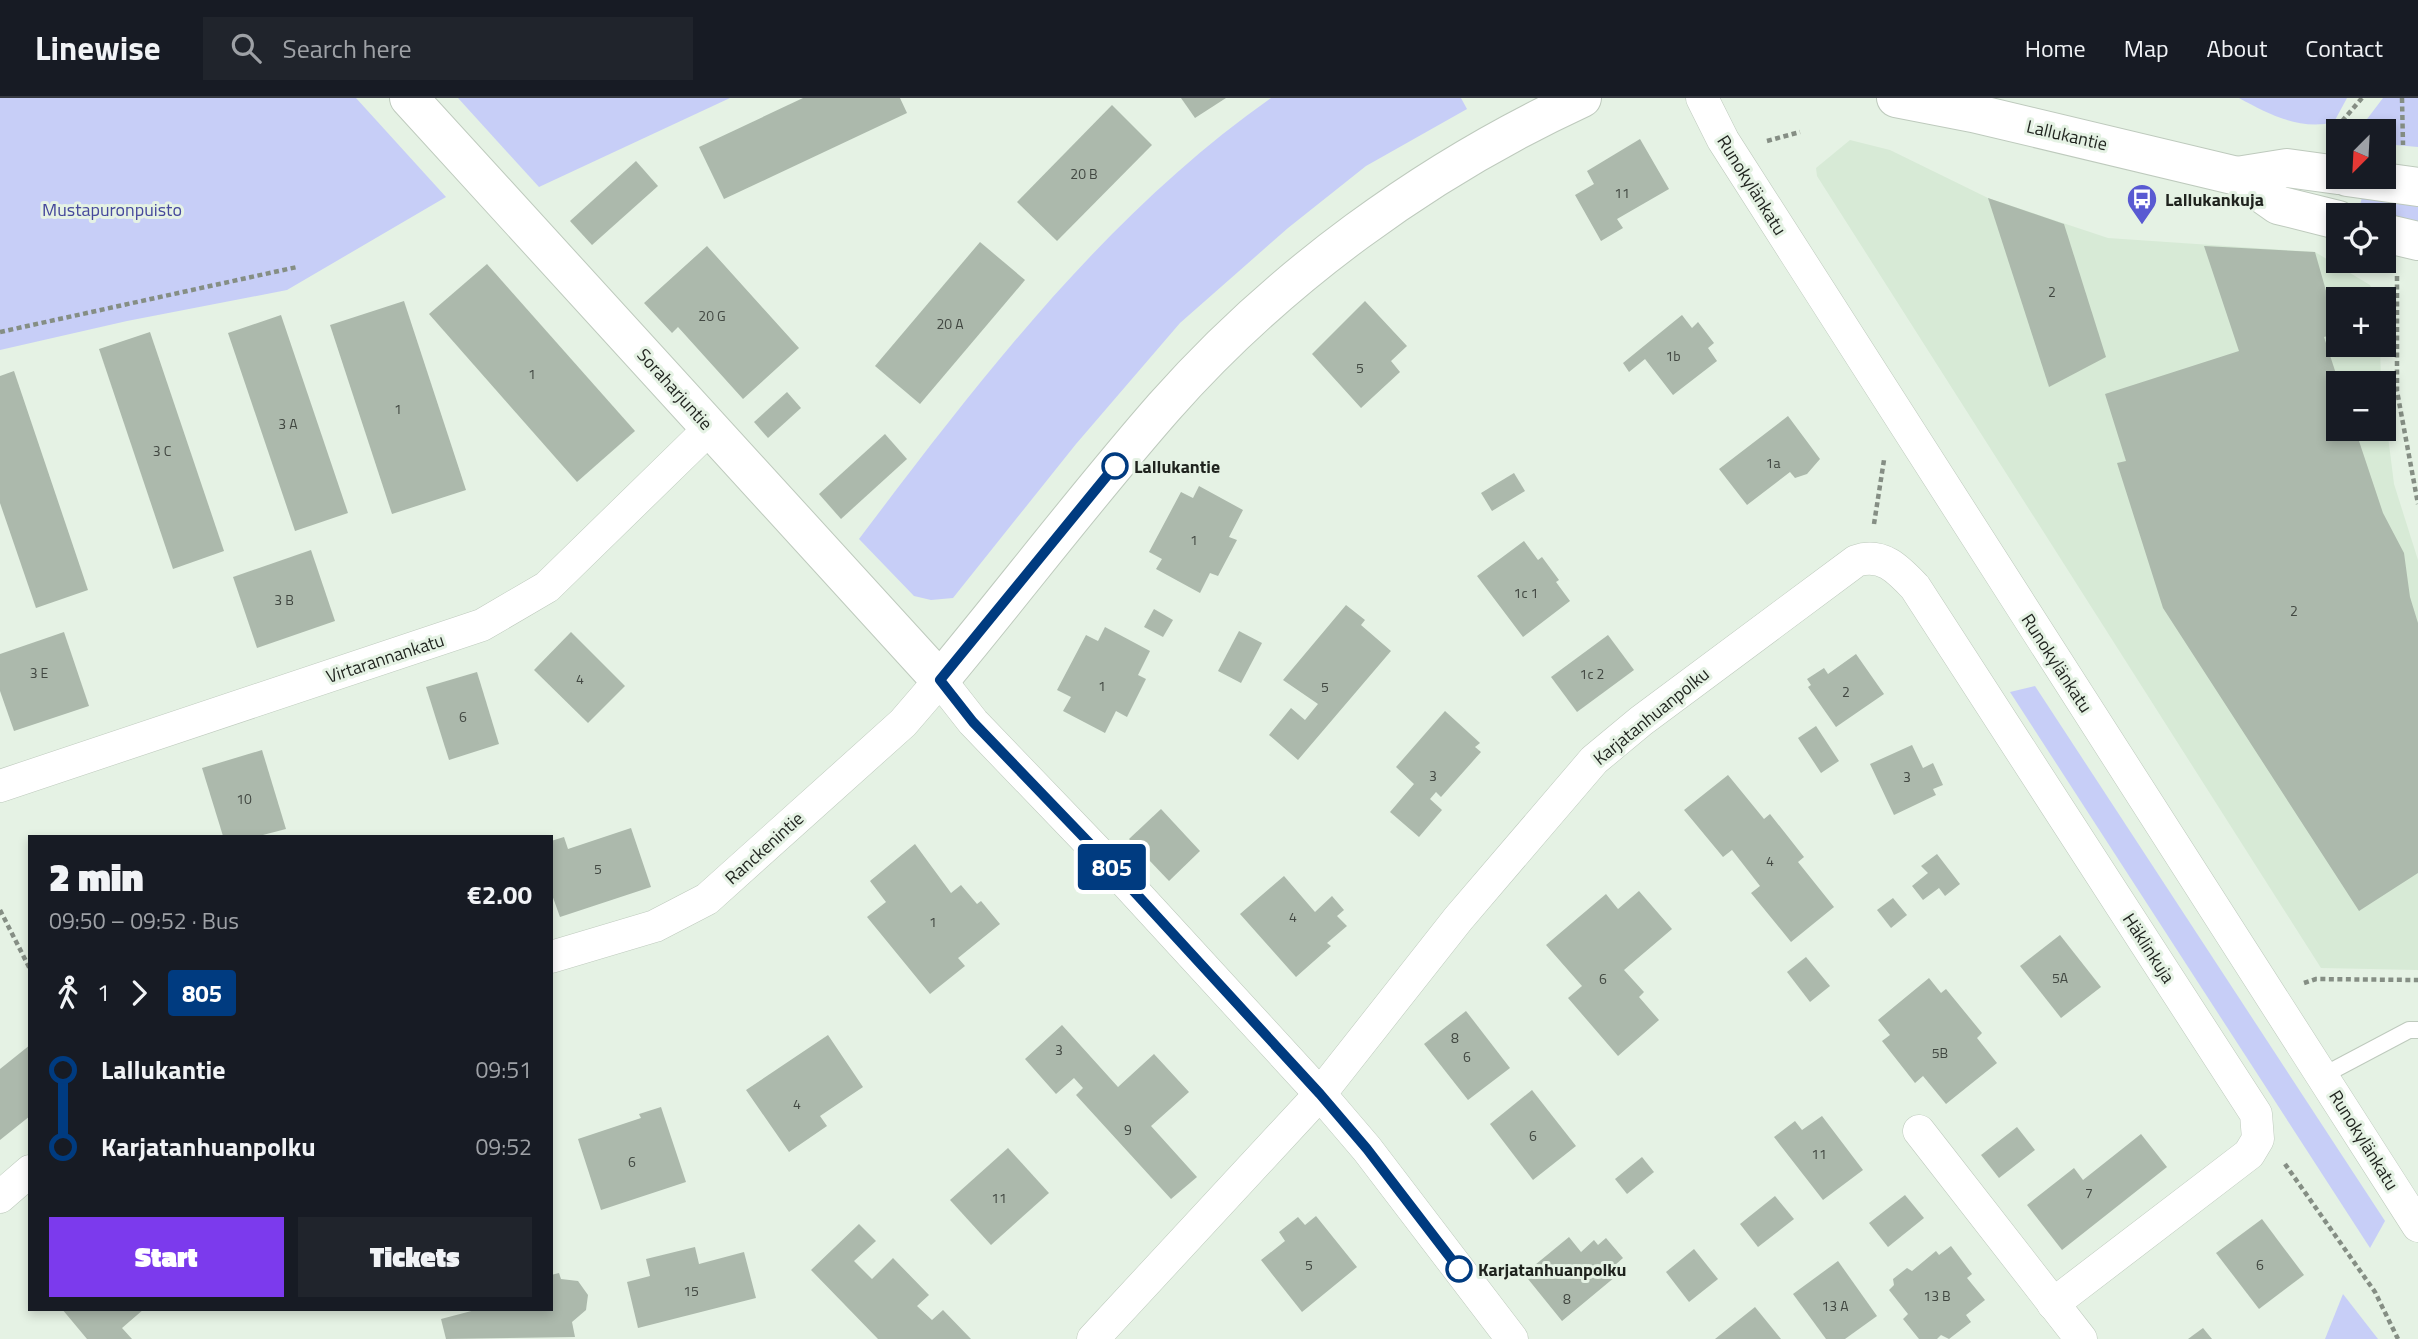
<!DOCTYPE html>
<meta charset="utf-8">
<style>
body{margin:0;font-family:"Titillium Web",sans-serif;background:#20242c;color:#f1f3f6;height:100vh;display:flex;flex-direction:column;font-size:26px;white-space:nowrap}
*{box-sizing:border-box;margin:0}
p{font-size:23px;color:#9ea1a6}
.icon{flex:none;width:38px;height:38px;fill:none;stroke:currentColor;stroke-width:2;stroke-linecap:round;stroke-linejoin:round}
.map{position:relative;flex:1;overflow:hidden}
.details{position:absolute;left:28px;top:737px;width:525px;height:476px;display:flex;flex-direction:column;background:#171b24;border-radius:0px;box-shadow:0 4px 10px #0003}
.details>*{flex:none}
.badge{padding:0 14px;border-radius:5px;font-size:24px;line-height:46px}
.needle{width:46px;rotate:204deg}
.tools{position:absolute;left:2326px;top:21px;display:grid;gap:14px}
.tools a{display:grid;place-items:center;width:70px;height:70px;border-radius:0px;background:#171b24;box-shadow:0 4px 10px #0003;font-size:35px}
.map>.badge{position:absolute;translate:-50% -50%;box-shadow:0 0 0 4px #fff}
.legs{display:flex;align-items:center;gap:10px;height:77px;padding:0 21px;font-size:23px}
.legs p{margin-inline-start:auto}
.summary{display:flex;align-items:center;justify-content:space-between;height:119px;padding:0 21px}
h1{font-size:38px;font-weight:800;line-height:52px}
.cta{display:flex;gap:14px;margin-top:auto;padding:14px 21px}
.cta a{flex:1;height:80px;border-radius:0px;background:#7c3aed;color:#fff;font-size:28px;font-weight:800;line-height:80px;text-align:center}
.cta a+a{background:#20242c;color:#f1f3f6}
ul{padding:0 21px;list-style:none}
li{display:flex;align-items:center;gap:24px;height:77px;font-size:26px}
li i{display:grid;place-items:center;width:10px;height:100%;margin:0 9px;background:currentColor}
li i::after{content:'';width:18px;height:18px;margin:-9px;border:5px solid;border-radius:50%;background:#171b24}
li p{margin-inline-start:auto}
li:first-child i{background:linear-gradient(#0000 50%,currentColor 0)}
li:last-child i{background:linear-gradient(currentColor 50%,#0000 0)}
header{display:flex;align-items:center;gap:42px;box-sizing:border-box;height:98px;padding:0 35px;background:#171b24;border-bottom:2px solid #363941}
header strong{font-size:33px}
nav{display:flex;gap:38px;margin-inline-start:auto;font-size:24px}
.search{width:490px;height:63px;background:#20242c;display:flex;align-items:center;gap:18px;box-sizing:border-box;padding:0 24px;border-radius:0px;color:#9ea1a6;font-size:26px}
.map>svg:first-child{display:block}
.built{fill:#d7ead6}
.green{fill:#c7cef7}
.building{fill:#acb9ac}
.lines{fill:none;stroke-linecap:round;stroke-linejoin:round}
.service-casing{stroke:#becabd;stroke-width:18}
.minor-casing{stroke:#becabd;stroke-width:33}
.tertiary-casing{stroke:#becabd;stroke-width:40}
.path{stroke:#858e84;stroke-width:4.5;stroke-dasharray:5 3.5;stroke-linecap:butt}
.service{stroke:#fff;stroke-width:16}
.minor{stroke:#fff;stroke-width:32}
.tertiary{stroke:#fff;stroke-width:38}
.line-1-casing{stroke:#fff;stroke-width:16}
.line-1{stroke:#003b80;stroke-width:10}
.stop-1-dot{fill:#fff;stroke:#003b80;stroke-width:3.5}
.labels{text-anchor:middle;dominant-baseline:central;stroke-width:6;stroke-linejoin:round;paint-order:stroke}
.number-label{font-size:14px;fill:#424842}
.street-label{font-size:18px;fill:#1f231e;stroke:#e5f2e4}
.poi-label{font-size:18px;font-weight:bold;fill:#1f231e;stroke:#e5f2e4;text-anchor:start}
.park-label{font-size:18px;fill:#45489b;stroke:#e5f2e4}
.stop-label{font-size:18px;font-weight:bold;fill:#1f231e;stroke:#e5f2e4;text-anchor:start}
</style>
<header>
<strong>Linewise</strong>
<div class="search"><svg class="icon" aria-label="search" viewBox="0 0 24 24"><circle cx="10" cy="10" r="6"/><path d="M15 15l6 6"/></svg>Search here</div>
<nav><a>Home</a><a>Map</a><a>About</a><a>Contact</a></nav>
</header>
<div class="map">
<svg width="2418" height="1241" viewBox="0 0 2418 1241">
<rect width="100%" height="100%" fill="#e5f2e4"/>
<path class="built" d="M 1850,42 L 1890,52 L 1988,100 L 2108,140 L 2315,154 L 2370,187 L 2376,201 L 2338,201 L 2338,247 L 2380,247 L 2381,285 L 2338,285 L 2338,331 L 2384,331 L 2384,306 L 2394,386 L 2418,462 L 2418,872 L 2321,870 L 1817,78 L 1816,70 Z"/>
<g class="green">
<path d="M 0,0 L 356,0 L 446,99 L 287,192 L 127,223 L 0,252 Z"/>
<path d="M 458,0 L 730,0 L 539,89 Z"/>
<path d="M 1271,0 L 1461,0 L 1467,11 L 1366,68 L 1288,130 L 1180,225 L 1076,346 L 953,500 L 931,502 L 914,498 L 859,441 C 980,281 1105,117 1271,0 Z"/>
<path d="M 2239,0 L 2347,0 L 2334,24 C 2301,33 2268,16 2239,0 Z"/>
<path d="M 2383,0 L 2418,0 L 2418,49 L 2384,46 L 2384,33 L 2358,33 Z"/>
<path d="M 2363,96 L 2418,104 L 2418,129 L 2384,117 L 2358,114 Z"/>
<path d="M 2035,588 L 2385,1123 L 2370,1150 L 2010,594 Z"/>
<path d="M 2343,1196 L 2378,1241 L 2325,1241 Z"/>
</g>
<g class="building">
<path d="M 803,0 L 900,0 L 907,15 L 724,101 L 699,49 Z"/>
<path d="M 1181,0 L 1226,0 L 1195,20 Z"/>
<path d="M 1112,7 L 1152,47 L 1057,143 L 1017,104 Z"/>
<path d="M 1640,41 L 1669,91 L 1617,121 L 1623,130 L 1601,143 L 1575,97 L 1594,86 L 1587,73 Z"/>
<path d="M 636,63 L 658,88 L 592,147 L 570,123 Z"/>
<path d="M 1988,100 L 2064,126 L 2106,259 L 2049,289 Z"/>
<path d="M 980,144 L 1025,182 L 920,306 L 875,268 Z"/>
<path d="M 707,148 L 799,250 L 743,301 L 678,229 L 672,235 L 644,205 Z"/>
<path d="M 2204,148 L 2315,154 L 2338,235 L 2324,239 L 2339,285 L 2338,331 L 2355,331 L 2383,415 L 2404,455 L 2410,499 L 2418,525 L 2418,775 L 2359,813 L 2163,510 L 2117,365 L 2126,363 L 2105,296 L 2239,253 Z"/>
<path d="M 487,166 L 635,333 L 577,384 L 429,216 Z"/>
<path d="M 404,203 L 466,392 L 392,416 L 330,227 Z"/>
<path d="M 1365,203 L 1407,248 L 1391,263 L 1400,274 L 1361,310 L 1312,256 Z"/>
<path d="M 281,217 L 348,415 L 295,433 L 228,235 Z"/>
<path d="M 1682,217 L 1692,230 L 1698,224 L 1714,245 L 1708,250 L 1717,263 L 1673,297 L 1645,261 L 1629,274 L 1623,265 Z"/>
<path d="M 150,234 L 224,453 L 173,471 L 99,251 Z"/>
<path d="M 14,273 L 88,492 L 36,510 L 0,405 L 0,278 Z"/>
<path d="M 787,294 L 801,310 L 768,340 L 754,324 Z"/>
<path d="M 1788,318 L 1820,361 L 1807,376 L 1795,380 L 1790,374 L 1747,407 L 1719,371 Z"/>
<path d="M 885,336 L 907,361 L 841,421 L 819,396 Z"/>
<path d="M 1514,375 L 1525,393 L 1492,413 L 1481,395 Z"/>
<path d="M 1199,388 L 1243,412 L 1229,439 L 1237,442 L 1218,478 L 1210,475 L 1200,495 L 1156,471 L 1162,461 L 1149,454 L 1181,394 L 1193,400 Z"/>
<path d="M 1524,443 L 1538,462 L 1542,459 L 1559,482 L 1556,484 L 1570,503 L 1523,539 L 1477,478 Z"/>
<path d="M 311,452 L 335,523 L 257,550 L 233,479 Z"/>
<path d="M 1346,507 L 1365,522 L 1361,527 L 1391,553 L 1298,662 L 1269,637 L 1291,610 L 1305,622 L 1318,606 L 1283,582 Z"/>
<path d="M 1154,511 L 1173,522 L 1163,539 L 1144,529 Z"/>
<path d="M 1105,529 L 1150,553 L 1138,577 L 1146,581 L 1127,619 L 1116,613 L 1105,635 L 1063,613 L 1071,599 L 1057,592 L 1086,537 L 1098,543 Z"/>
<path d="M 1239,533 L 1262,545 L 1241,585 L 1218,573 Z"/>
<path d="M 64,534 L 89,608 L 14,633 L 0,593 L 0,556 Z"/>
<path d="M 571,534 L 625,588 L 588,625 L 534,572 Z"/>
<path d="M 1608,537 L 1634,572 L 1577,614 L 1551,579 Z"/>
<path d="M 1856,556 L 1884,596 L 1836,629 L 1808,589 L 1811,587 L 1807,581 L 1824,570 L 1828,576 Z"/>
<path d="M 477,574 L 499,646 L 449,662 L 426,589 Z"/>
<path d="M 1445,613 L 1480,645 L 1475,649 L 1481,654 L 1441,699 L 1436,694 L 1430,701 L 1442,712 L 1419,739 L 1390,714 L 1414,686 L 1396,669 Z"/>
<path d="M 1816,628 L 1839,663 L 1821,675 L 1798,640 Z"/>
<path d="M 1912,647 L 1923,670 L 1933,665 L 1943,687 L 1933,691 L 1936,697 L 1894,717 L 1870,666 Z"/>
<path d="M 262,652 L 286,731 L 259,738 L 223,738 L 202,670 Z"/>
<path d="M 1728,677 L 1764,721 L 1770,716 L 1804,759 L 1798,764 L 1834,809 L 1791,844 L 1751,795 L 1760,788 L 1732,752 L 1723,759 L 1684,712 Z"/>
<path d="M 1161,711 L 1200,753 L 1169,783 L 1129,741 Z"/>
<path d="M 631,730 L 651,789 L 560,819 L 551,794 L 551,743 L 564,739 L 568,751 Z"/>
<path d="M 915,746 L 951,795 L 961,787 L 977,806 L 981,803 L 1000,826 L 958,860 L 965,868 L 930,896 L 867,819 L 886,804 L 870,783 Z"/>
<path d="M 1937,756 L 1960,786 L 1945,798 L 1939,790 L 1923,802 L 1912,788 L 1928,775 L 1921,768 Z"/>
<path d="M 1284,778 L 1315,814 L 1332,798 L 1344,812 L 1337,818 L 1347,828 L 1327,845 L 1331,848 L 1296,879 L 1240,816 Z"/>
<path d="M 1639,793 L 1672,831 L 1624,872 L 1644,894 L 1639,899 L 1659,922 L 1618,958 L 1568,900 L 1582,888 L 1546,847 L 1606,796 L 1618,811 Z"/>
<path d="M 1893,800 L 1907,817 L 1891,830 L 1877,812 Z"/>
<path d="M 2060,837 L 2101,889 L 2061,920 L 2020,868 Z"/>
<path d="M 1806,859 L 1830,888 L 1810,904 L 1787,874 Z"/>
<path d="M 1929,880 L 1941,895 L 1946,891 L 1982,935 L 1977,940 L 1997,965 L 1946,1006 L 1923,978 L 1915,985 L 1882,943 L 1890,937 L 1878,922 Z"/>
<path d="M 1466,913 L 1510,970 L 1468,1002 L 1424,946 Z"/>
<path d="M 1062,927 L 1118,989 L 1154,956 L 1189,994 L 1151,1028 L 1197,1079 L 1171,1101 L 1076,997 L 1083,990 L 1074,980 L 1056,996 L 1025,961 Z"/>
<path d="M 828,937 L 863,989 L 820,1018 L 827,1028 L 789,1054 L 746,992 Z"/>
<path d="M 30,947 L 30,1018 L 0,1042 L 0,971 Z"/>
<path d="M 1532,992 L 1576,1048 L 1533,1082 L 1490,1026 Z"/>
<path d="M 661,1009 L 686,1084 L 601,1112 L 578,1041 L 641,1020 L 639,1016 Z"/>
<path d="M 1822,1018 L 1863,1072 L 1823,1102 L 1774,1039 L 1795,1023 L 1802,1032 Z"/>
<path d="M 2017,1029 L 2035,1052 L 1999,1080 L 1981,1057 Z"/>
<path d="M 2141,1036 L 2167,1069 L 2062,1152 L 2027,1107 L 2074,1070 L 2083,1082 Z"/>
<path d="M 1008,1050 L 1049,1095 L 991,1147 L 950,1102 Z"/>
<path d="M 1642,1059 L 1654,1074 L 1627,1096 L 1615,1081 Z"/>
<path d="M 1905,1097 L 1924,1120 L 1888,1149 L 1869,1125 Z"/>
<path d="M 1775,1098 L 1794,1121 L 1758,1149 L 1740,1126 Z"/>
<path d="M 1316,1118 L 1357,1169 L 1302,1214 L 1261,1162 L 1285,1143 L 1279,1134 L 1298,1119 L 1305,1127 Z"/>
<path d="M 2262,1121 L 2304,1177 L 2259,1211 L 2216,1155 Z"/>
<path d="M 859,1126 L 876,1143 L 854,1163 L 872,1181 L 893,1160 L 929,1197 L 917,1208 L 932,1222 L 943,1212 L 971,1241 L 878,1241 L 811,1172 Z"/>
<path d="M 1569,1139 L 1581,1154 L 1594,1142 L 1598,1147 L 1606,1140 L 1623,1160 L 1615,1167 L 1621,1174 L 1562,1223 L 1524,1176 Z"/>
<path d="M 1951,1148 L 1972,1176 L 1967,1180 L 1985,1202 L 1966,1217 L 1971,1224 L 1949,1241 L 1941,1237 L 1937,1241 L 1919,1241 L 1903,1221 L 1908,1216 L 1889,1192 L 1894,1187 L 1893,1181 L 1907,1170 L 1912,1173 L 1936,1153 L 1939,1157 Z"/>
<path d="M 695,1149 L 699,1166 L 744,1154 L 756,1200 L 638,1230 L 627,1184 L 650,1178 L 646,1161 Z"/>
<path d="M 1694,1151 L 1718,1181 L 1689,1204 L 1666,1174 Z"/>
<path d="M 1838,1163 L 1877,1218 L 1845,1241 L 1826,1241 L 1793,1196 Z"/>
<path d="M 559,1175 L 561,1181 L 578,1183 L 588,1197 L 586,1212 L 572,1224 L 575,1239 L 446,1241 L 441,1221 L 479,1211 L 551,1211 L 551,1177 Z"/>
<path d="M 1755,1209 L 1781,1241 L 1715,1241 Z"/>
<path d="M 62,1211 L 144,1211 L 122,1230 L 132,1241 L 87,1241 Z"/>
<path d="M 2203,1230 L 2212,1241 L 2188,1241 Z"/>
</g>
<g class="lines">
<g class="service-casing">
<path id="service" d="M 2324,977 L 2409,932 L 2418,932"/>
</g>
<g class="minor-casing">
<g id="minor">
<path d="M 1702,0 L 1723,42 L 2418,1128"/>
<path d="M 0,688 L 482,527 L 547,489 L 710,330"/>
<path d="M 551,859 L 655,828 L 707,801 L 903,625 L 940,582 L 973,624 L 1096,752 L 1320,996 L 1367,1051 L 1512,1241"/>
<path d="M 1919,1033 L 2081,1241"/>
<path d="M 0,1099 L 30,1073"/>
<path d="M 1093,1241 L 1320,996 L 1458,821 L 1594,662 L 1641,623 L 1856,463 C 1882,454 1898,471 1915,489 L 2256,1016 L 2258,1041 L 2249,1056 L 2053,1206"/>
</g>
</g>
<g class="tertiary-casing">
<g id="tertiary">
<path d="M 409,0 L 940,582 C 1015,492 1086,398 1164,309 C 1278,180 1426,72 1582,0"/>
<path d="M 1896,0 L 1973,15 L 2237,78 L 2278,107 L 2338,122"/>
<path d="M 2237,78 L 2287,70 L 2338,77"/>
<path d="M 2347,79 L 2418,89"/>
<path d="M 2384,135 L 2418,143"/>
</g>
</g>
<g class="path">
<path d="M 2402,0 L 2403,47"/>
<path d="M 2331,36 L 2362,0"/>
<path d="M 1767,43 L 1800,34"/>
<path d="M 2397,178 L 2397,293 L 2418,406"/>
<path d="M 0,234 L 297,169"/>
<path d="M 1874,426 L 1884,362"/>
<path d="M 0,812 L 30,871"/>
<path d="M 2304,885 L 2316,881 L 2418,882"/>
<path d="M 2285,1066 L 2375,1194 L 2398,1241"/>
</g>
<use href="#service" class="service"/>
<use href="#minor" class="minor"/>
<use href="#tertiary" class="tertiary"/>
</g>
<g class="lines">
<g class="line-1-casing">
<path id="line-1" d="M 1115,368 L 940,582 L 973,624 L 1096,752 L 1320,996 L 1367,1051 L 1459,1171"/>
</g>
<use href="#line-1" class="line-1"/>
</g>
<defs>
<g id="bus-pin" transform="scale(1.575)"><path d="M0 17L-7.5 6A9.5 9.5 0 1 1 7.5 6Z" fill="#595ad2" stroke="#e5f2e4"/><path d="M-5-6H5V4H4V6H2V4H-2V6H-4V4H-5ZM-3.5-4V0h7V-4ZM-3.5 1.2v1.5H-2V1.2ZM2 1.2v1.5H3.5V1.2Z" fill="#fff"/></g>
</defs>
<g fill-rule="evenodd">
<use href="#bus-pin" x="2142" y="101"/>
</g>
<g class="stop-1-dot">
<circle cx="1115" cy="368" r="12"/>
<circle cx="1459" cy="1171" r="12"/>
</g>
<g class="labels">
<g class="number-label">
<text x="1084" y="75">20 B</text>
<text x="1622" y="94">11</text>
<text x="2052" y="193">2</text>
<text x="712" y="217">20 G</text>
<text x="950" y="225">20 A</text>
<text x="1673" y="257">1b</text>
<text x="1360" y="269">5</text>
<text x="532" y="275">1</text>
<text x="398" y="310">1</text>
<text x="288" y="325">3 A</text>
<text x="162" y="352">3 C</text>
<text x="1773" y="364">1a</text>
<text x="1194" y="441">1</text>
<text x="1526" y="494">1c 1</text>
<text x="284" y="501">3 B</text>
<text x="2294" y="512">2</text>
<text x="39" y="574">3 E</text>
<text x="1592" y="575">1c 2</text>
<text x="580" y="580">4</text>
<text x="1102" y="587">1</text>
<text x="1325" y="588">5</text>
<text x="1846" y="593">2</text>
<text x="463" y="618">6</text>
<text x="1433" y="677">3</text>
<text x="1907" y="678">3</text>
<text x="244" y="700">10</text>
<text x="1770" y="762">4</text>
<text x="598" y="770">5</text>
<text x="1293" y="818">4</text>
<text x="933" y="823">1</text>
<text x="2060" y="879">5A</text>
<text x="1603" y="880">6</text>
<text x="1455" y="939">8</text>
<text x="1059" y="951">3</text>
<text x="1940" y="954">5B</text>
<text x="1467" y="958">6</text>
<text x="797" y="1005">4</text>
<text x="1128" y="1031">9</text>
<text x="1533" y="1037">6</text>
<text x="1819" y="1055">11</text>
<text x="632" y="1063">6</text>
<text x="2089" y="1094">7</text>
<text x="999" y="1099">11</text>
<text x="1309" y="1166">5</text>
<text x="2260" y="1166">6</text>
<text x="691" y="1192">15</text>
<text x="1937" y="1197">13 B</text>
<text x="1567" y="1200">8</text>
<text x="1835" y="1207">13 A</text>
</g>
<g class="street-label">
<text transform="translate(2067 37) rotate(13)">Lallukantie</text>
<text transform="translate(1752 87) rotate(58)">Runokylänkatu</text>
<text transform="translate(675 291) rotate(48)">Soraharjuntie</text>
<text transform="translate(385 560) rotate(-18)">Virtarannankatu</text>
<text transform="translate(2057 565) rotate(57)">Runokylänkatu</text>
<text transform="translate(1651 618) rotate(-39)">Karjatanhuanpolku</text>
<text transform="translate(764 750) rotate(-42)">Ranckenintie</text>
<text transform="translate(2149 850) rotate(57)">Häklinkuja</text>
<text transform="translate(2364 1042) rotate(58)">Runokylänkatu</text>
</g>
<g class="poi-label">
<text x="2165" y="101">Lallukankuja</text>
</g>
<g class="park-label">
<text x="112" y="111">Mustapuronpuisto</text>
</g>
<g class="stop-label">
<text x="1134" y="368">Lallukantie</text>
<text x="1478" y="1171">Karjatanhuanpolku</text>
</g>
</g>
</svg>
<div class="tools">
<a><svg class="needle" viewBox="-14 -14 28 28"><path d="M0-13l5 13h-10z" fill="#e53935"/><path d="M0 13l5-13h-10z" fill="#9ea1a6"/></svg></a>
<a><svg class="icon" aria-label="locate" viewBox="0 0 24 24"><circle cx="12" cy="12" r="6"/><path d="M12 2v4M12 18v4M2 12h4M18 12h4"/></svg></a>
<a>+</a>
<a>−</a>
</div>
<b class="badge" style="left:1112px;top:769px;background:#003b80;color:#fff">805</b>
<section class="details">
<div class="summary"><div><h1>2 min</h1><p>09:50 – 09:52 · Bus</p></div><b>€2.00</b></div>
<div class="legs"><svg class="icon" aria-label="walk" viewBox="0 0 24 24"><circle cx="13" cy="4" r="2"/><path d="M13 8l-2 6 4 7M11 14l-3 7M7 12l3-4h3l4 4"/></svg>1<svg class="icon" aria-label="forward" viewBox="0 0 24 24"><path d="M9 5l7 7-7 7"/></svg><b class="badge" style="background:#003b80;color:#fff">805</b></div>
<ul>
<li><i style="color:#003b80"></i><b>Lallukantie</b><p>09:51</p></li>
<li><i style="color:#003b80"></i><b>Karjatanhuanpolku</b><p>09:52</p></li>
</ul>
<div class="cta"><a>Start</a><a>Tickets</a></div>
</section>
</div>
